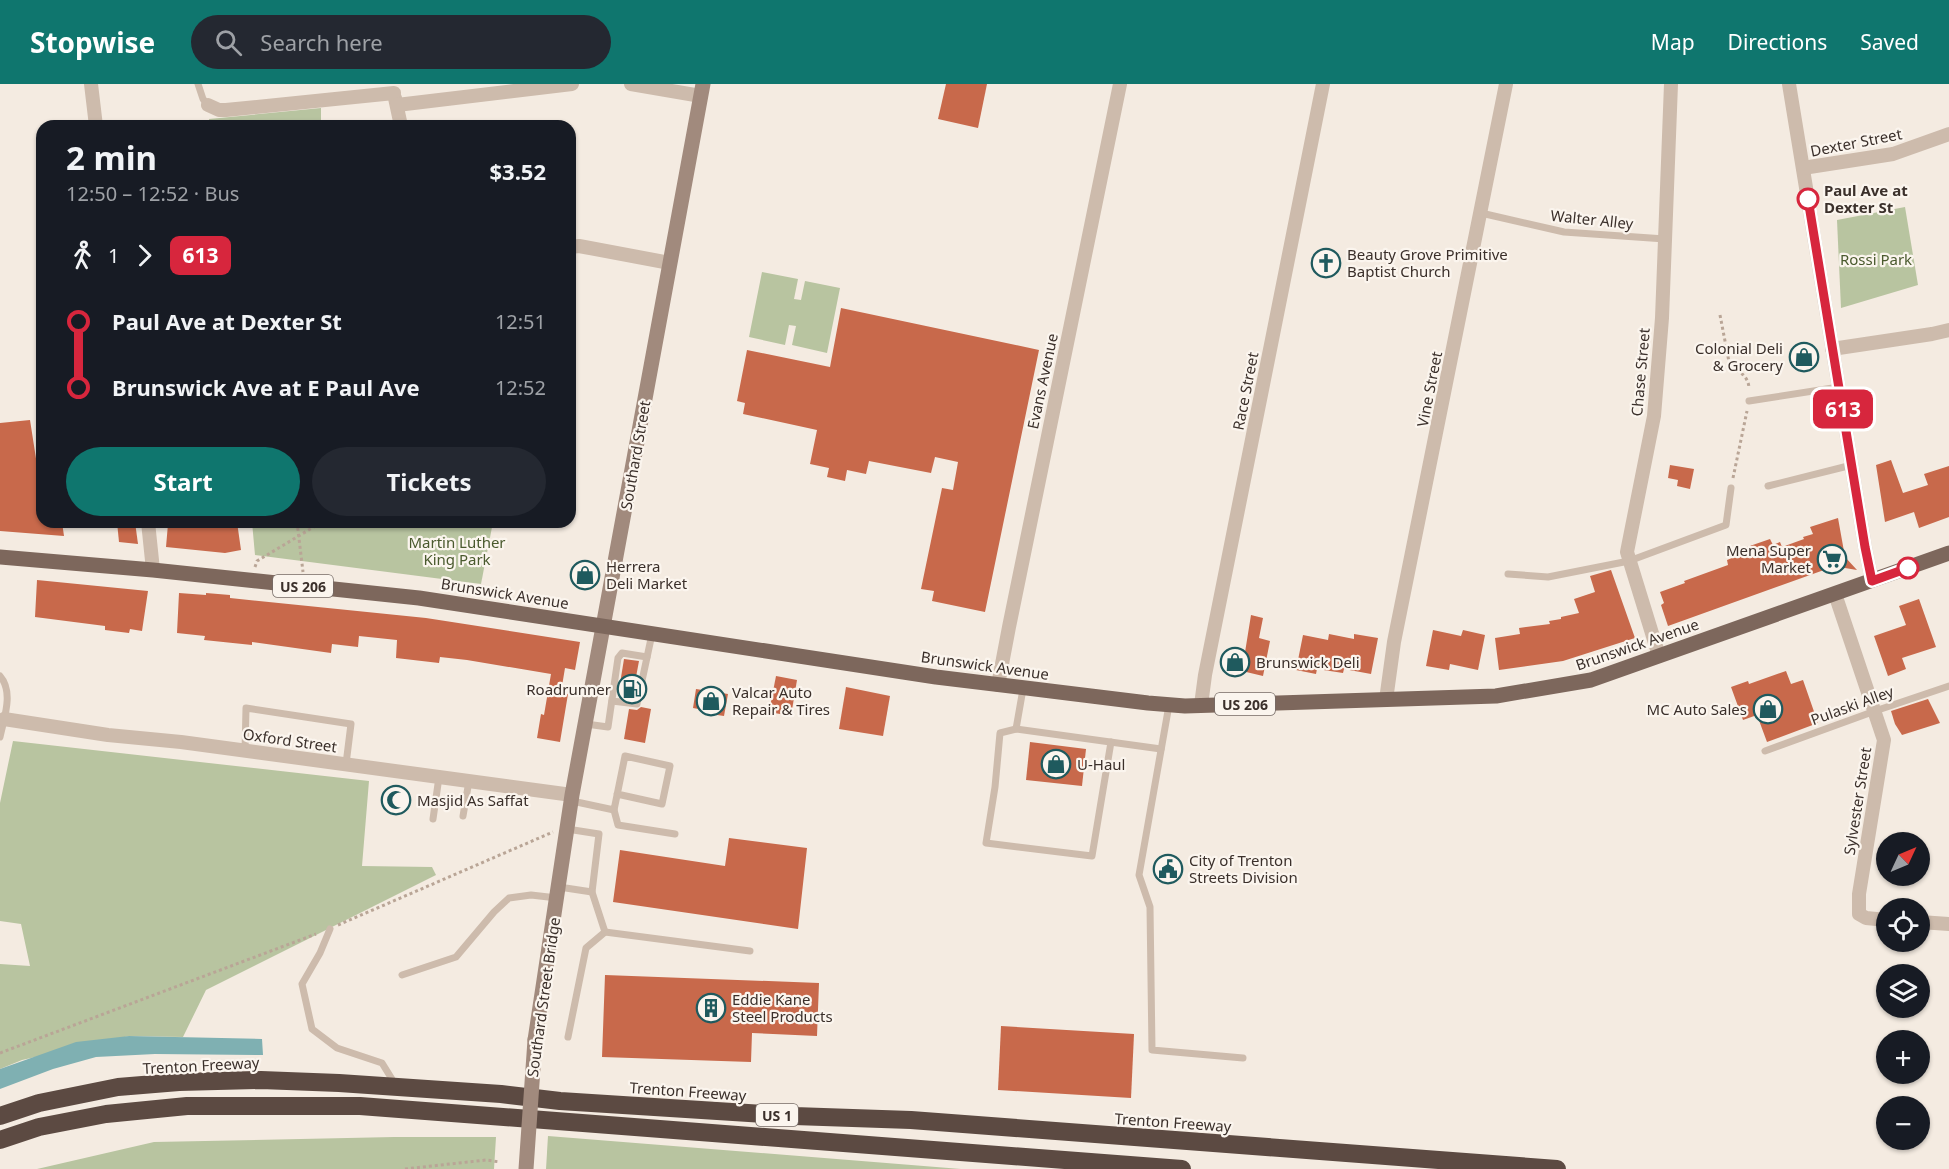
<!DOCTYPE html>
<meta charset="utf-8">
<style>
body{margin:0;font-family:"Noto Sans",sans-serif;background:#242831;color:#f1f3f6;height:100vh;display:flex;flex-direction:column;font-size:22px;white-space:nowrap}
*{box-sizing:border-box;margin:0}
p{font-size:20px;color:#9ea1a6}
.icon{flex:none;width:33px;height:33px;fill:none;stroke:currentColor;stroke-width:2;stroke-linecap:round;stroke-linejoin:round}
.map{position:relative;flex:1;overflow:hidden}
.sheet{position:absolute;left:36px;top:36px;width:540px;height:408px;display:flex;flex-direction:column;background:#171b24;border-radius:18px;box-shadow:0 2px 4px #0004}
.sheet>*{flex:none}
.badge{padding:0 12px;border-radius:9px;font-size:21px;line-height:39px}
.needle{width:39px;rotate:46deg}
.tools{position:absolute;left:1876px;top:748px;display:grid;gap:12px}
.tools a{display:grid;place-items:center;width:54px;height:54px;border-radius:50%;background:#171b24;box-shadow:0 2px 4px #0004;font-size:30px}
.map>.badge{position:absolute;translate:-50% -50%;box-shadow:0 0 0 3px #fff}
.legs{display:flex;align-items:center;gap:9px;height:66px;padding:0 30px;font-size:20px}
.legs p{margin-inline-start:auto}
.headline{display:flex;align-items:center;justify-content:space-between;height:102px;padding:0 30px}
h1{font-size:33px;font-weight:700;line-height:45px}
.cta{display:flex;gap:12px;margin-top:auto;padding:12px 30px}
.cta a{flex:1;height:69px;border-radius:36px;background:#0f766e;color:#fff;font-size:24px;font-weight:700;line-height:69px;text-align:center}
.cta a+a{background:#242831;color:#f1f3f6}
ul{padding:0 30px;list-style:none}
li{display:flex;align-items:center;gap:21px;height:66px;font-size:22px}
li i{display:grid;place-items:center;width:9px;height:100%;margin:0 8px;background:currentColor}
li i::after{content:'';width:15px;height:15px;margin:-8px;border:4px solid;border-radius:50%;background:#171b24}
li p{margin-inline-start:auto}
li:first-child i{background:linear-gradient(#0000 50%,currentColor 0)}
li:last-child i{background:linear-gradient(currentColor 50%,#0000 0)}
header{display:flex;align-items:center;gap:36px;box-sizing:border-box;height:84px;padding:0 30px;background:#0f766e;color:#fff}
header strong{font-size:28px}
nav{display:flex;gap:33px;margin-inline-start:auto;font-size:21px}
.search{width:420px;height:54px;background:#242831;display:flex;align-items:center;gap:15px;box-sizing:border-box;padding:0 21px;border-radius:33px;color:#9ea1a6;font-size:22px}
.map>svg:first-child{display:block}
.green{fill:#b8c4a0}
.water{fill:#7fb0b2}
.building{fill:#c8694b}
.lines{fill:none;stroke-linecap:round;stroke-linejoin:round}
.path{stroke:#b9a596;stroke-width:3;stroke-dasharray:3 3;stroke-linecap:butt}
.lane{stroke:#cdbbac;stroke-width:7}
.street{stroke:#cdbbac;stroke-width:14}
.secondary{stroke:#a18a7d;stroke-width:15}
.primary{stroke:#7d675c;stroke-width:15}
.highway{stroke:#5c4a42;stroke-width:18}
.secondary-bridge{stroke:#a18a7d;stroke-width:15}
.line-1-casing{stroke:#fff;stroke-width:14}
.line-1{stroke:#d7263d;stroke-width:9}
.stop-1-dot{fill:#fff;stroke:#d7263d;stroke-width:3}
.labels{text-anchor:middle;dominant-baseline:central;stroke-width:4.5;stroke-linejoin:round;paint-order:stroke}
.shield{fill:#fbf5ee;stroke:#756b66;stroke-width:1.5}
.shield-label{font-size:14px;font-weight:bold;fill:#3b302b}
.street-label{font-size:15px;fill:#3b302b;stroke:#fbf5ee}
.stop-label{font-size:15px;font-weight:bold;fill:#3b302b;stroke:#fbf5ee;text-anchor:start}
.poi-label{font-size:15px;fill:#3b302b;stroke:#fbf5ee;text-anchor:start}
.park-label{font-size:15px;fill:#4a5a2e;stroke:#fbf5ee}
</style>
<header>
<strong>Stopwise</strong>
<div class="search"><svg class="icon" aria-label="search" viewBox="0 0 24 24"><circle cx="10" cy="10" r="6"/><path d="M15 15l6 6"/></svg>Search here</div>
<nav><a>Map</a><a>Directions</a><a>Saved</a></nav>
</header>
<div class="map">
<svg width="1949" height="1085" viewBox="0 0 1949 1085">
<rect width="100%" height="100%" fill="#f4ebe1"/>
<g class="green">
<path d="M 321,24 L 321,42 L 210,42 L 209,35 Z"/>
<path d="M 1905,123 L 1918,201 L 1841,224 L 1837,136 Z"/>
<path d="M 762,188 L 798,195 L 794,215 L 801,216 L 805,197 L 840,204 L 827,269 L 792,261 L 796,242 L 789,241 L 785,261 L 749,253 Z"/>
<path d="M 252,438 L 493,438 L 481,500 L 255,471 Z"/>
<path d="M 13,657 L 369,697 L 362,782 L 432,783 L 436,791 L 206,906 L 183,953 L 129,952 L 22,976 L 0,985 L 0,880 L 30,882 L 21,840 L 0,837 L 0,719 Z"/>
<path d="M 548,1052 L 961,1085 L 546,1085 Z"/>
<path d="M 394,1053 L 496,1053 L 494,1085 L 37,1085 L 154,1058 Z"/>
</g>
<path class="water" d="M 129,952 L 262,955 L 263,971 L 155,970 L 96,973 L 53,985 L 0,1005 L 0,985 L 76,958 Z"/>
<g class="building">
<path d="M 946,0 L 987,0 L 978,44 L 938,35 Z"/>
<path d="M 841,224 L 1039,266 L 985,528 L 932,517 L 934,507 L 921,505 L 942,404 L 953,406 L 958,378 L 935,373 L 931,389 L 869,377 L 866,390 L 847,386 L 845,397 L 827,393 L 829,384 L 810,380 L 817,346 L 743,330 L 745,319 L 737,317 L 747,266 L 830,283 Z"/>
<path d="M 30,336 L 37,381 L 42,380 L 42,438 L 62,438 L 64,452 L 0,447 L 0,339 Z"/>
<path d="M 1891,376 L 1903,409 L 1928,401 L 1924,390 L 1949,382 L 1949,433 L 1919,444 L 1914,428 L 1885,438 L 1876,381 Z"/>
<path d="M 1670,381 L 1694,385 L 1690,405 L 1677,402 L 1678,396 L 1668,394 Z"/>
<path d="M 1838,434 L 1845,473 L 1857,486 L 1839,483 L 1825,488 L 1824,486 L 1668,542 L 1661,521 L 1664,519 L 1660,508 L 1685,499 L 1684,497 L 1728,481 L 1727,476 L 1745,469 L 1744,464 L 1770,455 L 1773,461 L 1780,458 L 1782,463 L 1804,455 L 1803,453 L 1813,450 L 1810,443 Z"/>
<path d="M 117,438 L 135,438 L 138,460 L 119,458 Z"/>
<path d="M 171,438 L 237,438 L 241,466 L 225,469 L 166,463 L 168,440 L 171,440 Z"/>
<path d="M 1611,486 L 1635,554 L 1563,577 L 1499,586 L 1495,554 L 1520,550 L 1519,544 L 1550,540 L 1549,537 L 1561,535 L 1561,533 L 1579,529 L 1574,515 L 1595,508 L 1590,492 Z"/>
<path d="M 37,496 L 148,507 L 142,547 L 130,545 L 129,549 L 105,546 L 105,542 L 35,533 Z"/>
<path d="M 179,509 L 206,511 L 206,509 L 230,511 L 230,514 L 426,534 L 580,558 L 575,586 L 565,584 L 561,608 L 568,610 L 560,658 L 537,654 L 541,630 L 544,631 L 551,590 L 467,576 L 440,573 L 439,579 L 396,574 L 397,556 L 359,552 L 358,563 L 332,560 L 331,569 L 252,558 L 252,561 L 204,556 L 205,552 L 177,549 Z"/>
<path d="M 1919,515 L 1936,563 L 1902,574 L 1906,585 L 1888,592 L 1874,552 L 1906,541 L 1899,522 Z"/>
<path d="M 1251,531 L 1263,534 L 1259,554 L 1270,557 L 1263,592 L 1242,587 Z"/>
<path d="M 1433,546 L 1461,552 L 1463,546 L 1485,551 L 1478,586 L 1450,580 L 1449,586 L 1426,582 Z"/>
<path d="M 1329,550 L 1354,555 L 1354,550 L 1378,554 L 1371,590 L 1344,585 L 1343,589 L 1317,585 L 1316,590 L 1296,586 L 1303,551 L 1328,556 Z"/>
<path d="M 624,575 L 639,577 L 632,614 L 618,612 Z"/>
<path d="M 1786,587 L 1791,600 L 1803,596 L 1818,639 L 1767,658 L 1757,631 L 1743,636 L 1731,603 L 1748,597 L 1749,600 Z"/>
<path d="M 776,592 L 797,596 L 791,632 L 769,628 Z"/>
<path d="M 846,603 L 890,612 L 883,652 L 839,645 Z"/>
<path d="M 696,605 L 728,610 L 724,632 L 704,629 L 704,626 L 693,624 Z"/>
<path d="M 1928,615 L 1940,639 L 1902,651 L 1895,640 L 1891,627 Z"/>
<path d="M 641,623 L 651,625 L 645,659 L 624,655 L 629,625 L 637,626 Z"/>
<path d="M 1030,658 L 1086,665 L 1082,702 L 1026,696 Z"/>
<path d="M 729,754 L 807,764 L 798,845 L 613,818 L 620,766 L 725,782 Z"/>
<path d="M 605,891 L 819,899 L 817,952 L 752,949 L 751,978 L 602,973 Z"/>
<path d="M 1001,942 L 1134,950 L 1131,1014 L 998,1006 Z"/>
</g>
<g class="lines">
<g class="path">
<path d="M 1720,231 L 1730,283 C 1741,287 1749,294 1749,305"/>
<path d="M 1733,394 L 1747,327"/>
<path d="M 297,438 L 303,488"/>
<path d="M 255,483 L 257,477 L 322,438"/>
<path d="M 338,841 L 553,748"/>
<path d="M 0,969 L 316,850"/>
<path d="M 405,1085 L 486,1076 L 500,1078"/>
</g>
<g class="lane">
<path d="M 198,0 L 203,15 L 208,21"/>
<path d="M 1481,129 L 1564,148 L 1665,155"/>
<path d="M 1749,317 L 1839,303"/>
<path d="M 1768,402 L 1852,381"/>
<path d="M 1508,490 L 1548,493 L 1629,477 L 1726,441 L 1731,404"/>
<path d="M 0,592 C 14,608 4,634 0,653"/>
<path d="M 1023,605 L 1016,645 L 1161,665"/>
<path d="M 612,617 L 637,620 L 652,550"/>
<path d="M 1169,621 L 1139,791 L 1150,823 L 1152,966 L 1243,974"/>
<path d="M 586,640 L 608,643 L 618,574 L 622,569 L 647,573"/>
<path d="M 1016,645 L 1000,649 L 995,703 L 986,759 L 1092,772 L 1111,658"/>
<path d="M 245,667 L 246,624 L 351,640 L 346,680"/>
<path d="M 1765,667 L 1875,627 L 1949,602"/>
<path d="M 572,717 L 614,726 L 625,672 L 670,682 L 662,720 L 617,710"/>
<path d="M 614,726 L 618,741 L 675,750"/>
<path d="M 463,732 L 469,697"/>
<path d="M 433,735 L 439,693"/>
<path d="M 567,745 L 599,750 L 592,808 L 605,848 L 586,864 L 568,953"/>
<path d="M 559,803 L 592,808"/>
<path d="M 330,845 L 320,869 L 302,900 L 312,945 L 337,964 L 382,979 L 395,1000"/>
<path d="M 605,848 L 750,867"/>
<path d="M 402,891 L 456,873 L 494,828 L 509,814 L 531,811 L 557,814"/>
</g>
<g class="street">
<path d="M 91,0 L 96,42"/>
<path d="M 631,0 L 701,12"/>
<path d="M 1789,0 L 1865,463 L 1872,497"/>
<path d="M 395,14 L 401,42"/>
<path d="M 208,21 L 219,26 L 226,26 L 394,9"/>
<path d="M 397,21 L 572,0"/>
<path d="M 1803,84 L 1893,70 L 1949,50"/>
<path d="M 570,163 L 579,162 L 670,179"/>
<path d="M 1832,265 L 1932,250 L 1949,246"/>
<path d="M 148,438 L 153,486"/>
<path d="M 1835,510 L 1884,656 L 1859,810 L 1859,830 L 1866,834 L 1887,836"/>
<path d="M 1659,572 L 1627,468 L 1654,332 L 1662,234 L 1671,0"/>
<path d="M 998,601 L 1009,543 L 1120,0"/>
<path d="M 1386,616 L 1394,558 L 1506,0"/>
<path d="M 1201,621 L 1205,591 L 1323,0"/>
<path d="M 4,635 L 108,651 L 181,658 L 572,711"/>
<path d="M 1920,838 L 1949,840"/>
</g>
<path class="secondary" d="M 535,956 L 572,711 L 703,0"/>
<path class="primary" d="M 0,473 L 153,486 L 419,514 L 936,593 L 1148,619 L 1185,622 L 1496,612 L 1591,596 L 1949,469"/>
<g class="highway">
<path d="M 0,1032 L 39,1019 L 118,1003 L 179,998 L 261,996 L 339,999 L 501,1010 L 560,1017 L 794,1032 L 911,1036 L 1557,1085"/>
<path d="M 0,1056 L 39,1043 L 106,1030 L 187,1022 L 360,1022 L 1182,1085"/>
</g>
<path class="secondary-bridge" d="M 526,1085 L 535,956"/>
</g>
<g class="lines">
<g class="line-1-casing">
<path id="line-1" d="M 1808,115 L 1865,463 L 1872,497 L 1908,484"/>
</g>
<use href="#line-1" class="line-1"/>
</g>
<defs>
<g id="church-ring" transform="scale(1.5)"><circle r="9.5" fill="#fbf5ee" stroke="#1f5a5e" stroke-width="1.5"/><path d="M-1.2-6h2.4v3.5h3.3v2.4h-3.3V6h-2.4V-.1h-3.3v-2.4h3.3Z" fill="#1f5a5e"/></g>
<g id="shop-ring" transform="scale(1.5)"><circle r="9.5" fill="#fbf5ee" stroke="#1f5a5e" stroke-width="1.5"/><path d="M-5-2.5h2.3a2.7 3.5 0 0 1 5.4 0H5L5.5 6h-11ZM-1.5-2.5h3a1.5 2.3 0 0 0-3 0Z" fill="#1f5a5e"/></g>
<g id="supermarket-ring" transform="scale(1.5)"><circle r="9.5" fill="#fbf5ee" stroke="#1f5a5e" stroke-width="1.5"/><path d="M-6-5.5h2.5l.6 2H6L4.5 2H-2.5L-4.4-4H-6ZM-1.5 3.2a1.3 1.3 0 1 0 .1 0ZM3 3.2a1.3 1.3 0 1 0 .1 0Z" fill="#1f5a5e"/></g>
<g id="fuel-ring" transform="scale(1.5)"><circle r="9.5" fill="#fbf5ee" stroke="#1f5a5e" stroke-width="1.5"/><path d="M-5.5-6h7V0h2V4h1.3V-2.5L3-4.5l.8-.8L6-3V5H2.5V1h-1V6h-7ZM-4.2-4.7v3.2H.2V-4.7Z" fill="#1f5a5e"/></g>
<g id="mosque-ring" transform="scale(1.5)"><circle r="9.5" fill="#fbf5ee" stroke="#1f5a5e" stroke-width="1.5"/><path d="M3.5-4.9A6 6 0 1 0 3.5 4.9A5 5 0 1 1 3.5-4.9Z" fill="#1f5a5e"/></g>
<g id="civic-ring" transform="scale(1.5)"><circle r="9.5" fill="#fbf5ee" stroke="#1f5a5e" stroke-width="1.5"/><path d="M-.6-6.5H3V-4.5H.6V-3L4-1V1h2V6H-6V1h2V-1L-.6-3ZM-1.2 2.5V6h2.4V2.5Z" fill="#1f5a5e"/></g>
<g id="building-ring" transform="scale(1.5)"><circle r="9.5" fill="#fbf5ee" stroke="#1f5a5e" stroke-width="1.5"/><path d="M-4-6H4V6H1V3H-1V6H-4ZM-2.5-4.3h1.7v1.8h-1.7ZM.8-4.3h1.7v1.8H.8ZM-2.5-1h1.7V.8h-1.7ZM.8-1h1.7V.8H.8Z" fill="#1f5a5e"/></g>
</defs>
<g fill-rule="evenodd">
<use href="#church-ring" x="1326" y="179"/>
<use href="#shop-ring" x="1804" y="273"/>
<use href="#supermarket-ring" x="1832" y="475"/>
<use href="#shop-ring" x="585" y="491"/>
<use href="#shop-ring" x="1235" y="578"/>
<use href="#fuel-ring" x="632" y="605"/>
<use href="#shop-ring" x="711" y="617"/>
<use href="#shop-ring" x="1768" y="625"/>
<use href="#shop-ring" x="1056" y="680"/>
<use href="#mosque-ring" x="396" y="716"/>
<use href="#civic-ring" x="1168" y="785"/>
<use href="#building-ring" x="711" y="924"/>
</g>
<g class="stop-1-dot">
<circle cx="1808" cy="115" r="10"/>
<circle cx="1908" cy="484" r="10"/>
</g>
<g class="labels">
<g class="shield">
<rect x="273" y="491" width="60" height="22" rx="4.5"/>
<rect x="1215" y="609" width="60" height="22" rx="4.5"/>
<rect x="756" y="1020" width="42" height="22" rx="4.5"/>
</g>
<g class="shield-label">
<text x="303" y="502">US 206</text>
<text x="1245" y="620">US 206</text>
<text x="777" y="1031">US 1</text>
</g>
<g class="street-label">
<text transform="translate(1856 58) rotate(-11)">Dexter Street</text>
<text transform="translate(1592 135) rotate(6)">Walter Alley</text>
<text transform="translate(1640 288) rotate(-85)">Chase Street</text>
<text transform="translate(1042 297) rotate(-78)">Evans Avenue</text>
<text transform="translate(1429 305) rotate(-79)">Vine Street</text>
<text transform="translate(1245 307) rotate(-79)">Race Street</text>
<text transform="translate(635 371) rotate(-80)">Southard Street</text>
<text transform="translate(505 509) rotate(9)">Brunswick Avenue</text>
<text transform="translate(1637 560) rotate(-19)">Brunswick Avenue</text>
<text transform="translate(985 581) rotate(8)">Brunswick Avenue</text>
<text transform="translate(1852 621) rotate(-20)">Pulaski Alley</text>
<text transform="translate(290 656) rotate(8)">Oxford Street</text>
<text transform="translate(1857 717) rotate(-81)">Sylvester Street</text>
<text transform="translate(543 913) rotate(-82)">Southard Street Bridge</text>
<text transform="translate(201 981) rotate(-3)">Trenton Freeway</text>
<text transform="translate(688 1007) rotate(4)">Trenton Freeway</text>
<text transform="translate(1173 1038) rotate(4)">Trenton Freeway</text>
</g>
<g class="stop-label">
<text x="1824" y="106">Paul Ave at<tspan x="1824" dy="17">Dexter St</tspan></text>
</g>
<g class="poi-label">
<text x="1347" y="170">Beauty Grove Primitive<tspan x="1347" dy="17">Baptist Church</tspan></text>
<text x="1783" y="264" text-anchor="end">Colonial Deli<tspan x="1783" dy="17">&amp; Grocery</tspan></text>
<text x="1811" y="466" text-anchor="end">Mena Super<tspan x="1811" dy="17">Market</tspan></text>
<text x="606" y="482">Herrera<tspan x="606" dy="17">Deli Market</tspan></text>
<text x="1256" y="578">Brunswick Deli</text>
<text x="611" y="605" text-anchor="end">Roadrunner</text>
<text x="732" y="608">Valcar Auto<tspan x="732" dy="17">Repair &amp; Tires</tspan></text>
<text x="1747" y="625" text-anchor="end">MC Auto Sales</text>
<text x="1077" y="680">U-Haul</text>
<text x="417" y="716">Masjid As Saffat</text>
<text x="1189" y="776">City of Trenton<tspan x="1189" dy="17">Streets Division</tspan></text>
<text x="732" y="915">Eddie Kane<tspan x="732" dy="17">Steel Products</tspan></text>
</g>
<g class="park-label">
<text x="1876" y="175">Rossi Park</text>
<text x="457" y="458">Martin Luther<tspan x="457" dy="17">King Park</tspan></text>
</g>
</g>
</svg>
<div class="tools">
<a><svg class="needle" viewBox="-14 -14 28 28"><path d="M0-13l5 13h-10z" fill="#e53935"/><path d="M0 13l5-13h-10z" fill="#9ea1a6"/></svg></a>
<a><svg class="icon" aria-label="locate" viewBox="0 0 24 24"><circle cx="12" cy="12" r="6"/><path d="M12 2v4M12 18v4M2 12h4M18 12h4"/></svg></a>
<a><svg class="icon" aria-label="layers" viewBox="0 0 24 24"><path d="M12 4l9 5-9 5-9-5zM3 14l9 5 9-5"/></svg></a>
<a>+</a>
<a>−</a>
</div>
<b class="badge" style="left:1843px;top:325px;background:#d7263d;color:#fff">613</b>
<section class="sheet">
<div class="headline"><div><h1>2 min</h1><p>12:50 – 12:52 · Bus</p></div><b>$3.52</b></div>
<div class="legs"><svg class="icon" aria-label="walk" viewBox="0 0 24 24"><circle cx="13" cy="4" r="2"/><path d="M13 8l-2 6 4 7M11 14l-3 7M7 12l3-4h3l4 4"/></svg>1<svg class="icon" aria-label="forward" viewBox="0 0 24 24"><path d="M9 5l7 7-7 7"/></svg><b class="badge" style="background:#d7263d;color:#fff">613</b></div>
<ul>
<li><i style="color:#d7263d"></i><b>Paul Ave at Dexter St</b><p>12:51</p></li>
<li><i style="color:#d7263d"></i><b>Brunswick Ave at E Paul Ave</b><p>12:52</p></li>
</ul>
<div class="cta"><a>Start</a><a>Tickets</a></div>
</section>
</div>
